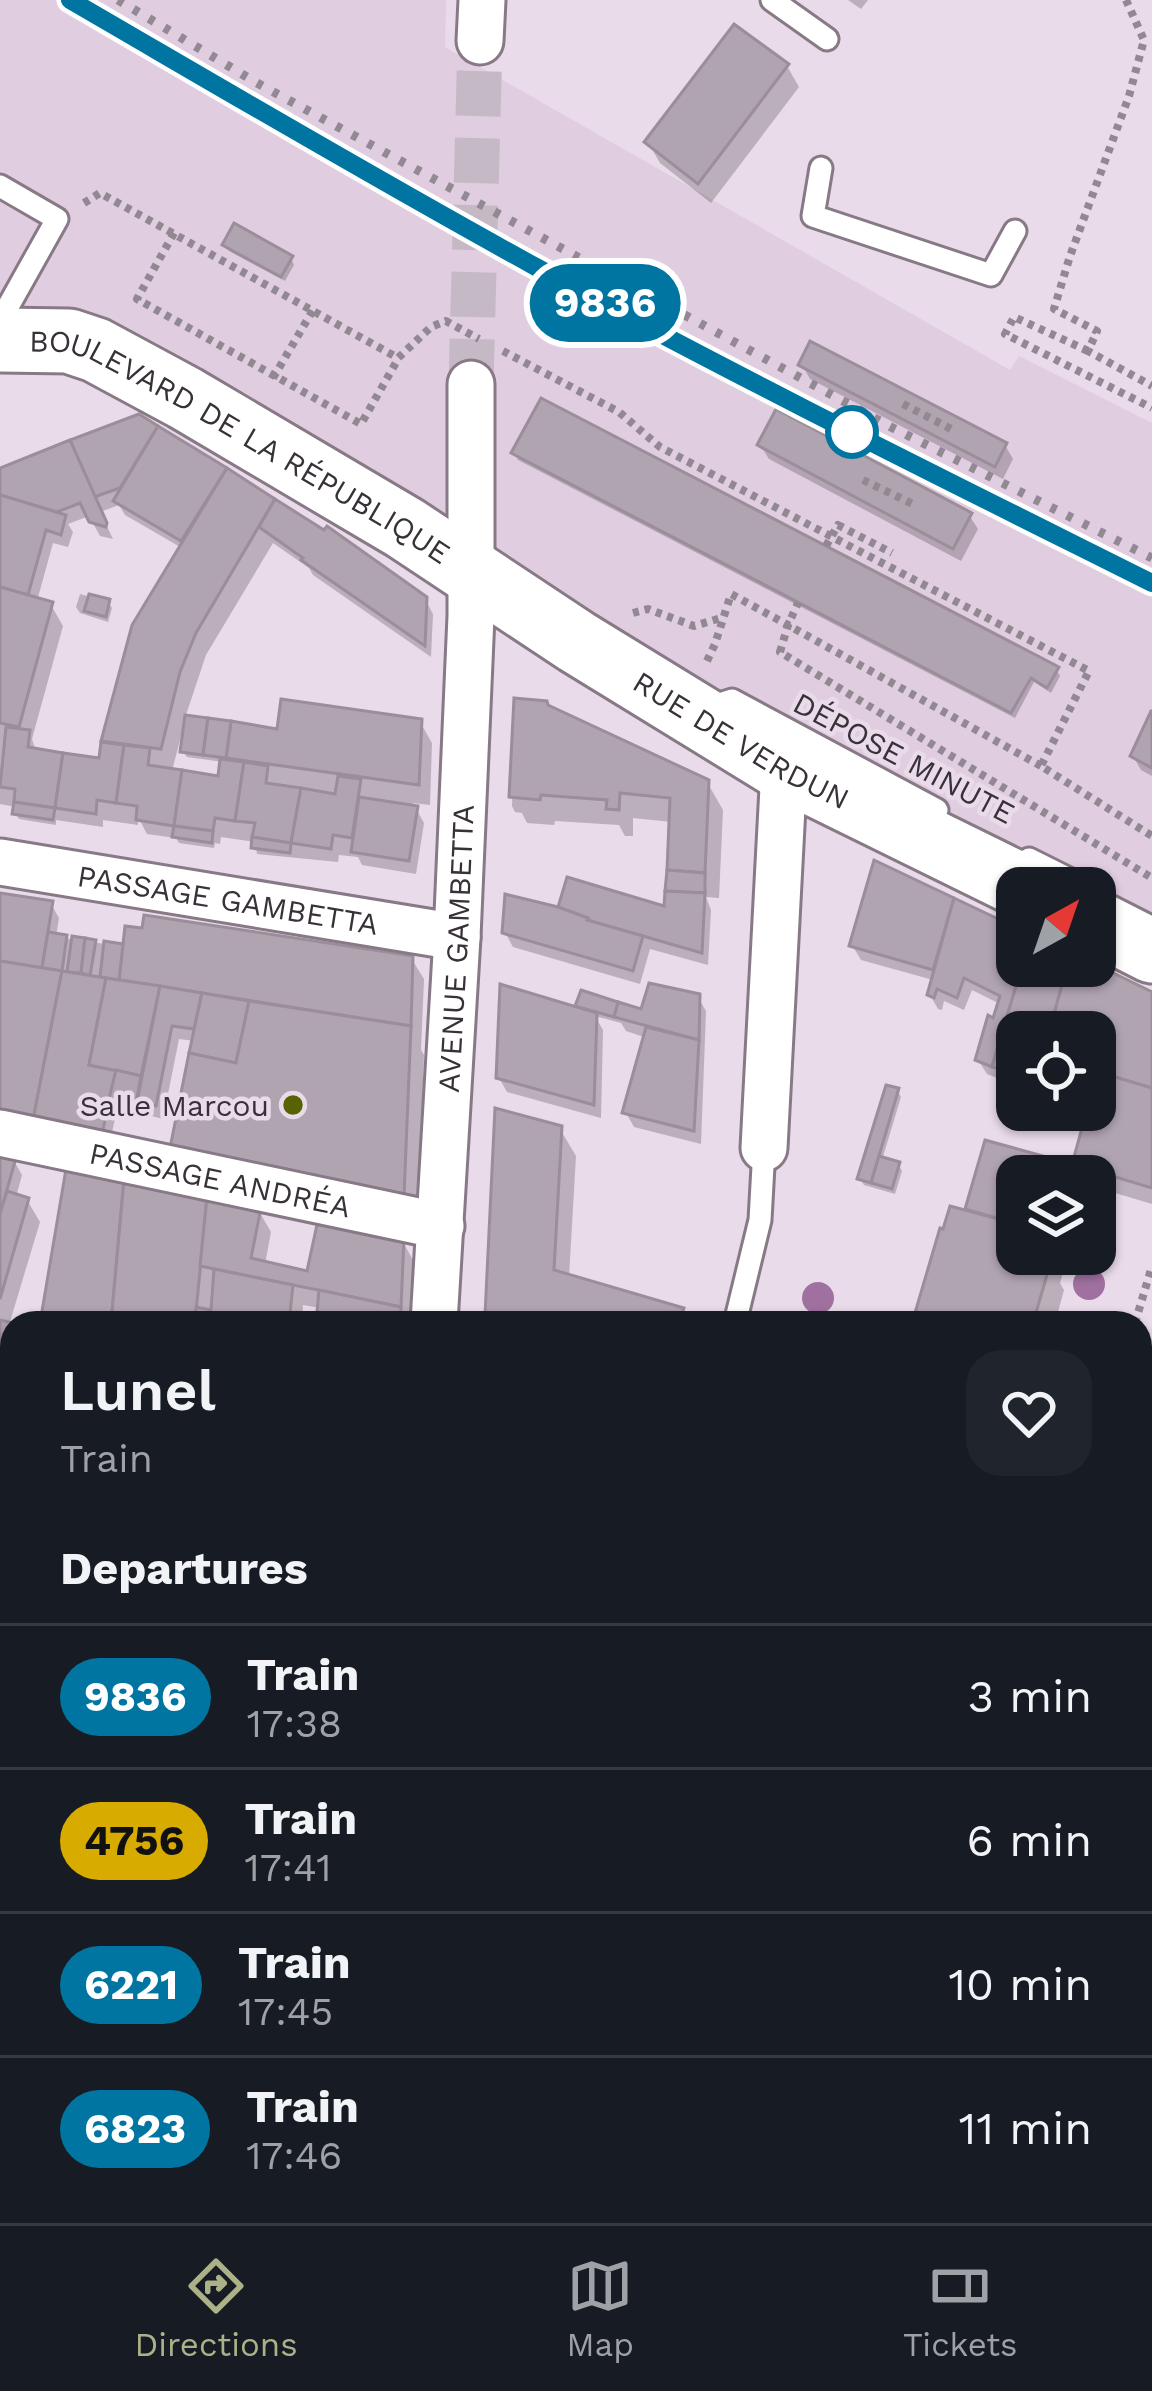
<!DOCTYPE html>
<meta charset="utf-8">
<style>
body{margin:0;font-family:"Work Sans",sans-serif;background:#20242c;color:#f1f3f6;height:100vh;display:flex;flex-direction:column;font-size:45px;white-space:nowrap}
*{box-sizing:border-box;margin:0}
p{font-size:39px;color:#9ea1a6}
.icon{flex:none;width:66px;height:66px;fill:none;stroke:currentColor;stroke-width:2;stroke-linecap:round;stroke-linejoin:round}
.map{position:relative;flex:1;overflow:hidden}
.sheet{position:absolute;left:0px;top:1311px;width:1152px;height:912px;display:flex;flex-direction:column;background:#171b24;border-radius:36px 36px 0 0;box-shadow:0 3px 9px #0004}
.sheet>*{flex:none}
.badge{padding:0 24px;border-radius:39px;font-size:42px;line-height:78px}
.needle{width:78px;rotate:40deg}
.controls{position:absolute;left:996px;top:867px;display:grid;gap:24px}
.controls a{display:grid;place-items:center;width:120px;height:120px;border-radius:24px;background:#171b24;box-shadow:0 3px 9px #0004;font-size:60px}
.map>.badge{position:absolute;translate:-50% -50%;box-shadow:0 0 0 6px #fff}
h2{padding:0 60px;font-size:45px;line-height:108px}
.round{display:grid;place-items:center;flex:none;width:126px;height:126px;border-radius:36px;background:#20242c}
.overview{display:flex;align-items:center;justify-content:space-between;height:204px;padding:0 60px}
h1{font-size:57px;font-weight:600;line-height:90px}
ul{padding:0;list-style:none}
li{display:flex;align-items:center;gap:36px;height:144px;padding:0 60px;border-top:3px solid #363941}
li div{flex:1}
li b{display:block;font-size:45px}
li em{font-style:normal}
li .badge{min-width:132px;font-weight:700;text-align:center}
.dock{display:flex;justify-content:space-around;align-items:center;height:168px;border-top:3px solid #363941;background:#171b24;font-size:33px;color:#9ea1a6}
.dock a{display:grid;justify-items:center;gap:6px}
.dock .current{color:#acb288}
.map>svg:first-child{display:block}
.built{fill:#e1cde0}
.shadow{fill:#0003;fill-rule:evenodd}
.building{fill:#b1a4b1;stroke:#9b8d9a;stroke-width:3}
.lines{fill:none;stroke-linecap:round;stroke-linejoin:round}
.street-tunnel{stroke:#c6b9c6;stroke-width:45;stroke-dasharray:45 22;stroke-linecap:butt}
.lane-casing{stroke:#877a86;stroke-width:27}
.street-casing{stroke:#877a86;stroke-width:51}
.secondary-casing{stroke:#877a86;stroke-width:69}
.path{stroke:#928892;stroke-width:8;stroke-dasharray:6 6;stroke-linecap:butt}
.lane{stroke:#fff;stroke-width:21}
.street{stroke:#fff;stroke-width:45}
.secondary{stroke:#fff;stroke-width:63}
.rail{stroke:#938993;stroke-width:9;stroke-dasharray:6 12;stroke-linecap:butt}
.tree{fill:#a071a0}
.line-casing{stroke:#fff;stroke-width:27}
.line{stroke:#0075a1;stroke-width:18}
.stop-dot{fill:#fff;stroke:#0075a1;stroke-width:6}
.poi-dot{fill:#576201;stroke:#e9dbe9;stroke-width:4.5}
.labels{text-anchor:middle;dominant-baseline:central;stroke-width:9;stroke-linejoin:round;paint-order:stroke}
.street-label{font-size:30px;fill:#383238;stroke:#e9dbe9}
.poi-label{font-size:30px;fill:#383238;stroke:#e9dbe9;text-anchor:end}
</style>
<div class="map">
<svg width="1152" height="2223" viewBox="0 0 1152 2223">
<rect width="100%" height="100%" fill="#e9dbe9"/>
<g class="built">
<path d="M 0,0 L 446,0 L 445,47 L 1010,370 L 1019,356 L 1152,423 L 1152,950 L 1095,922 L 1095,888 L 1026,888 L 515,578 L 50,307 L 0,334 Z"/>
<path d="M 1140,1847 L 1152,1851 L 1152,2102 L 1140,2097 Z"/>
</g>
<g class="shadow">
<path d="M 848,0 L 868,0 L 861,9 Z"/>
<path d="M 787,66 L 799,87 L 711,203 L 660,163 L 648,142 Z"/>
<path d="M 226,245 L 291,258 L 294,265 L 285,281 L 229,251 Z"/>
<path d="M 802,365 L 1005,445 L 1013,459 L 1003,479 L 810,379 Z"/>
<path d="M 138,417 L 425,599 L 433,614 L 431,657 L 313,575 L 309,568 L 273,543 L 206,655 L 185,718 L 279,732 L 420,722 L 432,743 L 430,805 L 413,803 L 424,823 L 416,874 L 362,865 L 358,857 L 339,855 L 338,862 L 257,854 L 255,842 L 221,837 L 220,844 L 215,843 L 214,848 L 179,843 L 176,838 L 147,834 L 138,817 L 138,825 L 103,820 L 103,827 L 56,820 L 56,825 L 19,819 L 15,813 L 16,807 L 0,804 L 0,471 ZM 119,505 L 125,515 L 182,548 L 104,740 L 107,746 L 102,761 L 36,751 L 32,739 L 63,626 L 51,605 L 37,601 L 53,543 L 68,547 L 73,532 L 68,524 L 89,516 L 100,536 L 113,539 L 100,512 ZM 181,736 L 185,737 L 183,751 L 187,757 L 223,762 L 220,779 L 172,771 Z"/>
<path d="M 760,445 L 969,515 L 978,529 L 961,561 L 769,459 Z"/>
<path d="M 515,453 L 1056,669 L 1060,676 L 1051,693 L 1034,682 L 1015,718 L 518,460 Z"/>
<path d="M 80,594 L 108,602 L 112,608 L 108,622 L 80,613 L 76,607 Z"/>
<path d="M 516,701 L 548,708 L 707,782 L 723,810 L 719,898 L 706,897 L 711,910 L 708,965 L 650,949 L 640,984 L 513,947 L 505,932 L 560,911 L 667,910 L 672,822 L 633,818 L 633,836 L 625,836 L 619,825 L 555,821 L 554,825 L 527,823 L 522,813 L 515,812 L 512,806 Z"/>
<path d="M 1152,715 L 1152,776 L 1141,770 L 1133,756 Z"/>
<path d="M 876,864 L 1017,931 L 1017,966 L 1152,996 L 1152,1204 L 1095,1187 L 1095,1176 L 1082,1176 L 1080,1173 L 1079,1176 L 1017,1176 L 1017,1254 L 1060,1254 L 1066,1263 L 1060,1283 L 1064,1290 L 1055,1323 L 915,1323 L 970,1214 L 968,1209 L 987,1144 L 1074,1168 L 1090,1111 L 1087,1110 L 1095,1110 L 1095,1032 L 1017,1032 L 1017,1090 L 1008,1088 L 1004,1081 L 987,1074 L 978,1060 L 1000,1004 L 972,990 L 964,1010 L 944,1001 L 942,1010 L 938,1009 L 930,995 L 933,980 L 861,960 L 852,945 Z"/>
<path d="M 0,896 L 51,904 L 59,918 L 56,937 L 126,947 L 411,958 L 424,979 L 421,1050 L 424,1055 L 418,1221 L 195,1041 L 179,1039 L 163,1119 L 148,1115 L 140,1101 L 138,1113 L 117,1109 L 109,1147 Z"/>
<path d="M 583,994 L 643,1012 L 698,997 L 706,1011 L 701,1144 L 634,1127 L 626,1113 L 647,1038 L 626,1031 L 621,1023 L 595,1016 L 603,1030 L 601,1118 L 507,1092 L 499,1078 L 577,1010 Z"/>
<path d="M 897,1090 L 901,1097 L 882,1160 L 898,1164 L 902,1171 L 895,1194 L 864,1185 L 860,1179 Z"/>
<path d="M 497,1112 L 560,1129 L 576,1156 L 569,1277 L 682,1311 L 689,1323 L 488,1323 Z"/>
<path d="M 0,1158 L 14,1161 L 22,1175 L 16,1197 L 27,1200 L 40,1222 L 9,1325 L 12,1326 L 12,1417 L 0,1414 Z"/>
<path d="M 259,1211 L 271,1232 L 265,1264 L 309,1274 L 402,1240 L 414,1262 L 412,1323 L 319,1323 L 320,1308 L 303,1305 L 302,1323 L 43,1323 Z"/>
<path d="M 0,1609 L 12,1612 L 12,1659 L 0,1662 Z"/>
<path d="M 1152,1705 L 1152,1818 L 1140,1814 L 1140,1747 Z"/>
<path d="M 10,1791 L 12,1792 L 12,1924 L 0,1918 L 0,1803 L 4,1805 Z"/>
<path d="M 1140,1850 L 1152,1854 L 1152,1910 L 1140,1906 Z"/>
<path d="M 0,1985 L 12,1990 L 12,2085 L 0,2081 Z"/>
<path d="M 1140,2101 L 1146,2103 L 1152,2114 L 1152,2223 L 1004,2223 L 1008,2211 L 1140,2211 Z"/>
<path d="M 12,2131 L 12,2211 L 281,2211 L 276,2223 L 258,2220 L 257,2223 L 0,2223 L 0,2158 L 2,2159 Z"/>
<path d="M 662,2211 L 873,2211 L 869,2223 L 689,2223 Z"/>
</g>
<g class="building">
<path d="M 734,24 L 789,64 L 698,184 L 644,142 Z"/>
<path d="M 234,223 L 293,256 L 281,277 L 222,245 Z"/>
<path d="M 810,341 L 1007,443 L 995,467 L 798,365 Z"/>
<path d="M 541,398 L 1059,667 L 1047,688 L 1031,678 L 1011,713 L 511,453 Z"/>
<path d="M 776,409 L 972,513 L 953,549 L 757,445 Z"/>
<path d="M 139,414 L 158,426 L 120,488 L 94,497 L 70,440 Z"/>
<path d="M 158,426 L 227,468 L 181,541 L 113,501 Z"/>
<path d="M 70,440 L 107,523 L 106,527 L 89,522 L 80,503 L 57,512 L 0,495 L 0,468 Z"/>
<path d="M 227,468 L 275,499 L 196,633 L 180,672 L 161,749 L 101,741 L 132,625 Z"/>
<path d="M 0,495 L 66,515 L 61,535 L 46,530 L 28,595 L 0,587 Z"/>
<path d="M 275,499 L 324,530 L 327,526 L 427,597 L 425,646 L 301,560 L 303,558 L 259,527 Z"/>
<path d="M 0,587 L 53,602 L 19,727 L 0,723 Z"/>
<path d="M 89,594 L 110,599 L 106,617 L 84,611 Z"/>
<path d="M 514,698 L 547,701 L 548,705 L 709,780 L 705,873 L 667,870 L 670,798 L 620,793 L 619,810 L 606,809 L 607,800 L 541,795 L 540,800 L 509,797 Z"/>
<path d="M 281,699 L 422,719 L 419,785 L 226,758 L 231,721 L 277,729 Z"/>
<path d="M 1151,711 L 1152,711 L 1152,768 L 1130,756 Z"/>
<path d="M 185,715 L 208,718 L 203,755 L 180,752 Z"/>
<path d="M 208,718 L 231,721 L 226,758 L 203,755 Z"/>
<path d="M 6,727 L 30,730 L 28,747 L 63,753 L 55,808 L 14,802 L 15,789 L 0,787 Z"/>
<path d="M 101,742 L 124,745 L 116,803 L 97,800 L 96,814 L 55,808 L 63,753 L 99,758 Z"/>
<path d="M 124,745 L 150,748 L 148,765 L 182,770 L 174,826 L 136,820 L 137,806 L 116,803 Z"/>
<path d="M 220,759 L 244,762 L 235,821 L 215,818 L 213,831 L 174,826 L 182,770 L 218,776 Z"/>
<path d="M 244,762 L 268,766 L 266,783 L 301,788 L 291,843 L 252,837 L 255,823 L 235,821 Z"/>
<path d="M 338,776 L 361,779 L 352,838 L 333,835 L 331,849 L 291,843 L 301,788 L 335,794 Z"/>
<path d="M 359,797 L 418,806 L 409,861 L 351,852 Z"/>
<path d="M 14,802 L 55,808 L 53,820 L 12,814 Z"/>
<path d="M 174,826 L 213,831 L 212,843 L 172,837 Z"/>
<path d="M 252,837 L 291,843 L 290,853 L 251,848 Z"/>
<path d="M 874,860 L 954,898 L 933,970 L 849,946 Z"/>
<path d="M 667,870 L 705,873 L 705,893 L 665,891 Z"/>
<path d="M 567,877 L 664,906 L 665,891 L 705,893 L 702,953 L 587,920 L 588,918 L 558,907 Z"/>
<path d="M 0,893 L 53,901 L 42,968 L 0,961 Z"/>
<path d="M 505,894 L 558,907 L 588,918 L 587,920 L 643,936 L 633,971 L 502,933 Z"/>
<path d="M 954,898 L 1017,928 L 1017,966 L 1022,966 L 992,1067 L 975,1060 L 988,1015 L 993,1018 L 1000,996 L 964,978 L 957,998 L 937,989 L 934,998 L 927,995 Z"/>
<path d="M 144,915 L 413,956 L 411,1026 L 119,980 L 125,926 L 142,928 Z"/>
<path d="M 48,932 L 67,935 L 62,971 L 42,968 Z"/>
<path d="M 72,936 L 85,938 L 81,973 L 67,972 Z"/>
<path d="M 85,938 L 96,940 L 90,976 L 81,973 Z"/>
<path d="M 104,941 L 123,944 L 119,980 L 100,977 Z"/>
<path d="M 0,961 L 62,971 L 33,1120 L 0,1113 Z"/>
<path d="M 1095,964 L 1152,992 L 1152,1088 L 1095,1071 L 1095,1032 L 1049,1032 L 1067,966 Z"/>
<path d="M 1022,966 L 1067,966 L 1049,1032 L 1017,1032 L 1017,1048 L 999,1043 Z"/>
<path d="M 62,971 L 106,978 L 89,1065 L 116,1070 L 102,1134 L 33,1120 Z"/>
<path d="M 106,978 L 160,986 L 141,1076 L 89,1065 Z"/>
<path d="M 649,983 L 700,994 L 699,1040 L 614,1017 L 618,1002 L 641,1009 Z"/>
<path d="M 500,984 L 597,1013 L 594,1105 L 496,1078 Z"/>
<path d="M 160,986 L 202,993 L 194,1029 L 172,1026 L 156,1106 L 137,1102 Z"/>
<path d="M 581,990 L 618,1002 L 614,1017 L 575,1006 Z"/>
<path d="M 202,993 L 249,1001 L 236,1063 L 189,1053 Z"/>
<path d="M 249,1001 L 411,1026 L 404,1196 L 170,1148 L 189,1053 L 236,1063 Z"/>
<path d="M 646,1027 L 699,1040 L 694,1131 L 622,1113 Z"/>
<path d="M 999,1043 L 1017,1048 L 1017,1074 L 992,1067 Z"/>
<path d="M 116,1070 L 141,1076 L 135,1108 L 108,1103 Z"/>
<path d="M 1095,1071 L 1152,1088 L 1152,1188 L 1072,1164 L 1087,1110 L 1095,1110 Z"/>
<path d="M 886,1085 L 899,1088 L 871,1183 L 857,1179 Z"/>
<path d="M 495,1108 L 562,1126 L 554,1270 L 684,1308 L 679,1323 L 514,1323 L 485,1315 Z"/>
<path d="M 985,1140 L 1072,1164 L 1069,1176 L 1017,1176 L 1017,1224 L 965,1209 Z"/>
<path d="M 0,1155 L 16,1158 L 0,1214 Z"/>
<path d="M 879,1156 L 900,1162 L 892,1189 L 871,1183 Z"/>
<path d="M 66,1169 L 124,1180 L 111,1323 L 40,1323 Z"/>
<path d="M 124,1180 L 207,1197 L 195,1323 L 111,1323 Z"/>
<path d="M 7,1191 L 29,1198 L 0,1299 L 0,1214 Z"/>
<path d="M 207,1197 L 261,1208 L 251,1258 L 307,1271 L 318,1220 L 404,1238 L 401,1307 L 200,1266 Z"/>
<path d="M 950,1206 L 1017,1224 L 1017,1254 L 1046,1254 L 1045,1259 L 1051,1261 L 1033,1323 L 912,1323 L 940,1228 L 943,1229 Z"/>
<path d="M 214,1269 L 293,1285 L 289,1323 L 195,1323 L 196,1307 L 211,1310 Z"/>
<path d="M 319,1290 L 401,1307 L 400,1323 L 316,1323 Z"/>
<path d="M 0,1320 L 13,1323 L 12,1360 L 0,1357 Z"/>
<path d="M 0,1357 L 12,1360 L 12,1405 L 0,1403 Z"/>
<path d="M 0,1487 L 12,1490 L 12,1567 L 0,1565 Z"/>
<path d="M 0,1606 L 12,1609 L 12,1644 L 0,1646 Z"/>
<path d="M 1152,1694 L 1152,1803 L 1140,1799 L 1140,1736 Z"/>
<path d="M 1,1829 L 12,1834 L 12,1914 L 0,1909 Z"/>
<path d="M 1149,1850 L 1152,1851 L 1152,1906 L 1140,1902 L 1140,1879 Z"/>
<path d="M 0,1981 L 12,1986 L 12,2076 L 0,2071 Z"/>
<path d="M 1140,1999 L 1152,2003 L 1152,2061 L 1140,2056 Z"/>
<path d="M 10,2130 L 12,2131 L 12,2208 L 0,2207 L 0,2157 Z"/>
<path d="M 1140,2135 L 1152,2140 L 1152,2198 L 1146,2213 L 1139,2211 Z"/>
<path d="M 357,2211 L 511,2211 L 509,2223 L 354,2223 Z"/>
<path d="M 511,2211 L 582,2211 L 591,2215 L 589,2223 L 509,2223 Z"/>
<path d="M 726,2211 L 766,2211 L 763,2223 L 724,2223 Z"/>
<path d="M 766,2211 L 860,2211 L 862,2212 L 859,2223 L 763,2223 Z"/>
<path d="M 1005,2211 L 1054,2211 L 1084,2223 L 1001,2223 Z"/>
<path d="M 1054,2211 L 1114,2211 L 1110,2223 L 1084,2223 Z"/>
</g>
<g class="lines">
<path class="street-tunnel" d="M 471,384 L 480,41"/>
<g class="lane-casing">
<g id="lane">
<path d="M 772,0 L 827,39"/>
<path d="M 821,168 L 813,216 L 991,275 L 1015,231"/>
<path d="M 0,186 L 57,219 L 0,321"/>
<path d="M 704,709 L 732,700 L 937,810"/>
<path d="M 1029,859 L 1087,888"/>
<path d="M 735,1323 L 760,1220 L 764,1148"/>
</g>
</g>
<g class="street-casing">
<g id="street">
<path d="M 480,41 L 482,0"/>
<path id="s1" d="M 0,862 L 457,937"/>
<path id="s2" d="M 0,1133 L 441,1226"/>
<path d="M 764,1148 L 784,769"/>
<path id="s3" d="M 434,1323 L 457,937 L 471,616 L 471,384"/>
<path d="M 1140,1503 L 1152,1461"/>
<path d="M 0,1589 L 12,1592"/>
<path d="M 1140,1677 L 1152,1679"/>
<path d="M 1140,1836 L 1152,1840"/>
<path d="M 0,1947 L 12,1952"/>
<path d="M 633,2211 L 661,2223"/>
<path d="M 318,2223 L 320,2211"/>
<path d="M 937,2223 L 940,2211"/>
</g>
</g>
<g class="secondary-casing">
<g id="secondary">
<path id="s4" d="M 0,340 L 69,341 L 96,350 L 185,398 L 405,528 L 577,642 L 784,769 L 1026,888"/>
<path d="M 1095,922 L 1152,951"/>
</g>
</g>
<g class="path">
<path d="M 1126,0 L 1144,40 L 1129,96 L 1070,256 L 1054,309 L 1097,331 L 1088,351 L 1152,386"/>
<path d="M 84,203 L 100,193 L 398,358 L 431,327 L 446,321 L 479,339"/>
<path d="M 174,233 L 137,299 L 361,424 L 398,359"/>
<path d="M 503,351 L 619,412 L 660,447 L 1089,671 L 1041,766 L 1152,836"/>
<path d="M 1088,351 L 1014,317 L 1005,334 L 1152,408"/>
<path d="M 273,378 L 313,310"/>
<path d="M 903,404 L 953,430"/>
<path d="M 863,480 L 915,505"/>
<path d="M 826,546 L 838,525 L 892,553"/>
<path d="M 633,613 L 648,609 L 694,626 L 721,618"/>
<path d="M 707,661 L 715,644 L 731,594 L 788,625 L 798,603"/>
<path d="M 1041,766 L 788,625 L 780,652 L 1152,878"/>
<path d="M 1135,1323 L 1152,1266"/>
<path d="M 875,2223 L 878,2211"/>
<path d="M 989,2223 L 993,2211"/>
</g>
<use href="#lane" class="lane"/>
<use href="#street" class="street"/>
<use href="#secondary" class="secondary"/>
<g class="rail">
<path d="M 70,0 C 225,91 379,181 536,267 C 738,378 946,480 1152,583"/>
<path d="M 118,0 L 257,83 L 891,427 L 1152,558"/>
</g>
</g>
<g class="tree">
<circle cx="1089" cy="1284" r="16"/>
<circle cx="818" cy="1298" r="16"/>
</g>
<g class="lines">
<g class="line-casing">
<path id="line" d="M 70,0 C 225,90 379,181 536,267 C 739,378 946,480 1152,583"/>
</g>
<use href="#line" class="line"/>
</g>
<circle class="stop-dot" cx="852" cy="432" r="24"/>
<circle class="poi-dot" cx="293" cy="1105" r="12"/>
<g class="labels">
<g class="street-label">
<text stroke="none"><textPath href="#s4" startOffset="267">BOULEVARD DE LA RÉPUBLIQUE</textPath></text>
<text stroke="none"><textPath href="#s4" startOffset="852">RUE DE VERDUN</textPath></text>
<text transform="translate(904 758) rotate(28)">DÉPOSE MINUTE</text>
<text stroke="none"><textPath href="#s1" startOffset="231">PASSAGE GAMBETTA</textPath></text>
<text stroke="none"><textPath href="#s3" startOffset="375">AVENUE GAMBETTA</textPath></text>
<text stroke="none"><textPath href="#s2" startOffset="225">PASSAGE ANDRÉA</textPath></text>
</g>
<g class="poi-label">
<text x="269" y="1105">Salle Marcou</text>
</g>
</g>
</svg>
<div class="controls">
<a><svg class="needle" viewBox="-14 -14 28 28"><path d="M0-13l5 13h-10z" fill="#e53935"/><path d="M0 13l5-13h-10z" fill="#9ea1a6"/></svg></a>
<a><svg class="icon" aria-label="locate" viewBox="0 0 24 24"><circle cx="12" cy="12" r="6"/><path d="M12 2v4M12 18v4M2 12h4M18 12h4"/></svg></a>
<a><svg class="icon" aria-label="layers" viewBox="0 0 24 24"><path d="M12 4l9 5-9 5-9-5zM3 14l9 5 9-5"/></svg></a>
</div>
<b class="badge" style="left:605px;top:303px;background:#0075a1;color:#fff">9836</b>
<section class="sheet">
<div class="overview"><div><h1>Lunel</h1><p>Train</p></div><a class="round"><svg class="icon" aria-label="heart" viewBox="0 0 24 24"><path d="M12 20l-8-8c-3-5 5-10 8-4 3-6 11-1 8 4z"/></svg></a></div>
<h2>Departures</h2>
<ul>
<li><span class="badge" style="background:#0075a1;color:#fff">9836</span><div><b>Train</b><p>17:38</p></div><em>3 min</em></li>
<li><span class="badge" style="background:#d8ab00;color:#111">4756</span><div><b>Train</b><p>17:41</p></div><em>6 min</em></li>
<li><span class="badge" style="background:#0075a1;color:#fff">6221</span><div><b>Train</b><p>17:45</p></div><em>10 min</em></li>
<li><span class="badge" style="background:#0075a1;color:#fff">6823</span><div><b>Train</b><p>17:46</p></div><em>11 min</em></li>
</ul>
</section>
</div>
<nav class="dock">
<a class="current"><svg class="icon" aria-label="directions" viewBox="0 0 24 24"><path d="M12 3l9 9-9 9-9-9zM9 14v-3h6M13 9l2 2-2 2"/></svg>Directions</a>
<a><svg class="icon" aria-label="map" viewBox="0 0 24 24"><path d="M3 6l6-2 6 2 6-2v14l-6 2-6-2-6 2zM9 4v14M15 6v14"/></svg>Map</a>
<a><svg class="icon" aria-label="tickets" viewBox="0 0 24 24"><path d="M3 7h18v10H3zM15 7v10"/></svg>Tickets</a>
</nav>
